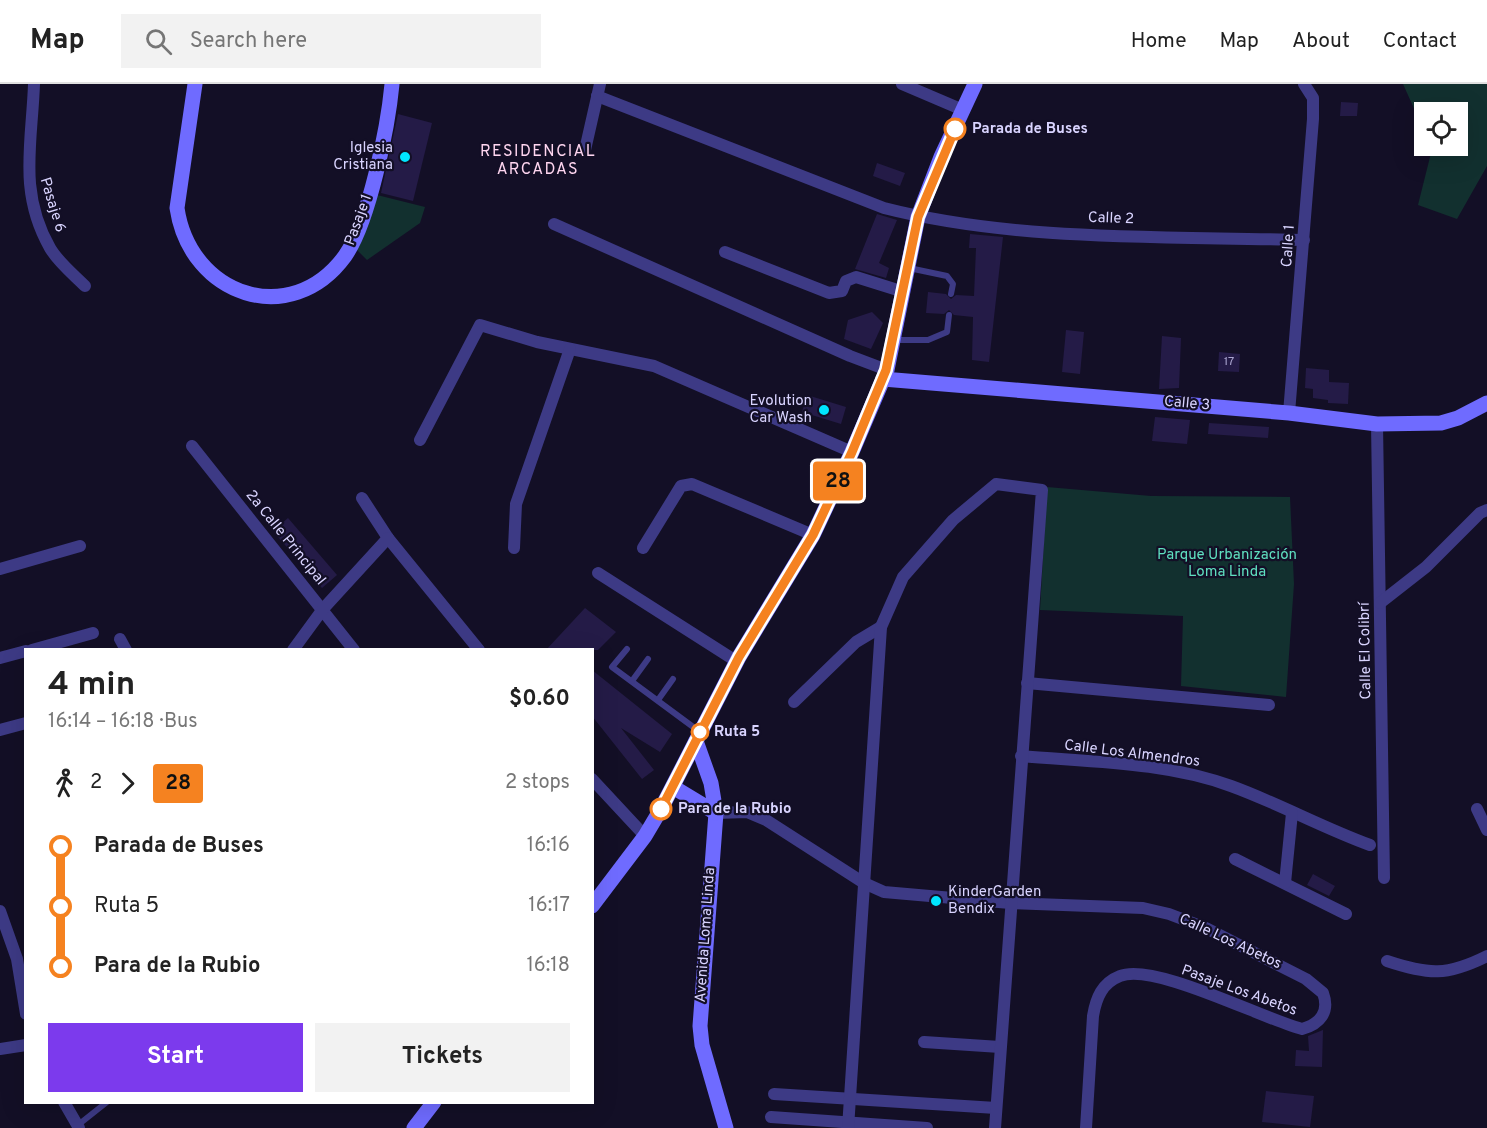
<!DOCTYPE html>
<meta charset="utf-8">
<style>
body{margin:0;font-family:Overpass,sans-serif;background:#f2f2f2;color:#222;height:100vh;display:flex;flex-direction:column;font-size:22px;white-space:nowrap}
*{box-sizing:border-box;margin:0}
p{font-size:20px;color:#767676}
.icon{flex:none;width:33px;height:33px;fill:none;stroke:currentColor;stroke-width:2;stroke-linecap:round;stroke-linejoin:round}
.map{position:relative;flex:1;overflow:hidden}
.side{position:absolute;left:24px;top:564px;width:570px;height:456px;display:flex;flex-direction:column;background:#fff;border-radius:0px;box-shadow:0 6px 24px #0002}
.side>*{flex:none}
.badge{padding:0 12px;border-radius:4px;font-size:21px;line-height:39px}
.fabs{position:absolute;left:1414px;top:18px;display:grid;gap:12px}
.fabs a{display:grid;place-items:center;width:54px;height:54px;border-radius:0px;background:#fff;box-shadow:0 6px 24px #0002;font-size:30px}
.map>.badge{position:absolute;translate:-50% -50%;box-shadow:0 0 0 3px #fff}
.legs{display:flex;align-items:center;gap:9px;height:66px;padding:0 24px;font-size:20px}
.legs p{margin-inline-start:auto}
.overview{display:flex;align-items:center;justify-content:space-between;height:102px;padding:0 24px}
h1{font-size:33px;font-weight:700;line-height:45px}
.button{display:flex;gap:12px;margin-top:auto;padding:12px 24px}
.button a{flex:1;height:69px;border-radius:0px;background:#7c3aed;color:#fff;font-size:24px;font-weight:700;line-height:69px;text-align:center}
.button a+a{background:#f2f2f2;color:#222}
ul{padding:0 24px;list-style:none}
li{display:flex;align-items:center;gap:21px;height:60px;font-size:22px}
li i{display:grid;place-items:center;width:9px;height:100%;margin:0 8px;background:currentColor}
li i::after{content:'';width:15px;height:15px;margin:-8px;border:4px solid;border-radius:50%;background:#fff}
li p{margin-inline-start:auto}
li:first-child i{background:linear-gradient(#0000 50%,currentColor 0)}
li:last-child i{background:linear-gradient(currentColor 50%,#0000 0)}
header{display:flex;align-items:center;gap:36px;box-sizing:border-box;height:84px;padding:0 30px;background:#fff;border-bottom:2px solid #e0e0e0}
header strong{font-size:28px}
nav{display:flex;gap:33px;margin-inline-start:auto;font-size:21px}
.search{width:420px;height:54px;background:#f2f2f2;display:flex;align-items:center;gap:15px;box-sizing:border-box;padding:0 21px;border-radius:0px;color:#767676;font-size:22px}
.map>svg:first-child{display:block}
.green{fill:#12302f}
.building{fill:#241b47}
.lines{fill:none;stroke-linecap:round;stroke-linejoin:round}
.lane{stroke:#3d3a85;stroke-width:6}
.street{stroke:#3d3a85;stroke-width:12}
.secondary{stroke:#6f6bff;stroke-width:15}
.line-1-casing{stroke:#fff;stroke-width:14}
.line-1{stroke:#f58220;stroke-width:9}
.stop-1-dot{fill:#fff;stroke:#f58220;stroke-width:3}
.poi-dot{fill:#00e5ff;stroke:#130f26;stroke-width:2}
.labels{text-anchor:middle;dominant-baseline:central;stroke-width:4.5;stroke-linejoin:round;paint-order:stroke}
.number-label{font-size:12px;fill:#aca6d1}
.stop-label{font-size:15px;font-weight:bold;fill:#d9d4ff;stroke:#130f26;text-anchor:start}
.poi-label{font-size:15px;fill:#d9d4ff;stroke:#130f26;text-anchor:end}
.street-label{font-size:15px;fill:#d9d4ff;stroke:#130f26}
.park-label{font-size:15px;fill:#5fe0c0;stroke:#130f26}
.neighbourhood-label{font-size:16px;letter-spacing:1.5px;fill:#ffd6f0;stroke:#130f26}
</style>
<header>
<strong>Map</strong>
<div class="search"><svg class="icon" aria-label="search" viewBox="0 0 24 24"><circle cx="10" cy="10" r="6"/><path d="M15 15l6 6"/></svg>Search here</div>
<nav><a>Home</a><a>Map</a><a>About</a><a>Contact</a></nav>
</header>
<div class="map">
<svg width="1487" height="1044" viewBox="0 0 1487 1044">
<rect width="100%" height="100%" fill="#130f26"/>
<g class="green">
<path d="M 1403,0 L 1487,0 L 1487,82 L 1457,135 L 1418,121 L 1432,65 L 1430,62 L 1458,62 L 1458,28 L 1425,28 L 1425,49 Z"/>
<path d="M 377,111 L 425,123 L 420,139 L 367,176 L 353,162 Z"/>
<path d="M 1047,403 L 1151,412 L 1290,413 L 1294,500 L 1286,613 L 1181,602 L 1183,532 L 1040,526 Z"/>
</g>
<g class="building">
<path d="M 1341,18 L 1358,19 L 1357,32 L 1340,32 Z"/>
<path d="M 398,30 L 432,39 L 413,117 L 381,109 Z"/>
<path d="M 877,79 L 905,89 L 900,102 L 873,92 Z"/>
<path d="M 877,130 L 897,136 L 879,179 L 889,184 L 886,194 L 855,185 Z"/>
<path d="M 970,150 L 1003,153 L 989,278 L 972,276 L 973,233 L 954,231 L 949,226 L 944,230 L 926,229 L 928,208 L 946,210 L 951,215 L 956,211 L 974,212 L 976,164 L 969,164 Z"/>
<path d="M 872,228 L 883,239 L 871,265 L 844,255 L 848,236 Z"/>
<path d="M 1066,246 L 1084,248 L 1080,290 L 1062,288 Z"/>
<path d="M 1162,252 L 1181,254 L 1179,304 L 1159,305 Z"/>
<path d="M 1219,268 L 1240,270 L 1239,288 L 1218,287 Z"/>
<path d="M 1306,284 L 1329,286 L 1329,298 L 1349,299 L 1348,320 L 1328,319 L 1328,316 L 1313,314 L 1313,305 L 1305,304 Z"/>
<path d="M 807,311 L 846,323 L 841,340 L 802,328 Z"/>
<path d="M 1155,333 L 1190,336 L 1187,360 L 1152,357 Z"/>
<path d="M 1209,339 L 1269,343 L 1268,354 L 1208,350 Z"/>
<path d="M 288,434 L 337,491 L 322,504 L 273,447 Z"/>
<path d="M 585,524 L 616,548 L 598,566 L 546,566 Z"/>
<path d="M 592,586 L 672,650 L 660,668 L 621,644 L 654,686 L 642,695 L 592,632 Z"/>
<path d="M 1313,790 L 1335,802 L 1329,812 L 1307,801 Z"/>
<path d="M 1323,946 L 1322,983 L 1295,982 L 1296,966 L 1309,967 L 1308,952 Z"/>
<path d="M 1266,1007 L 1314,1012 L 1310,1043 L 1262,1038 Z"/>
</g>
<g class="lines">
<g class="lane">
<path d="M 909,184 L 947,192 L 953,200 L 951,210"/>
<path d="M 894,256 L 928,256 L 947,248 L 949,231"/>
<path d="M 627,565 L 612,583 L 700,648"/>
<path d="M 632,597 L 648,575"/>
<path d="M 658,616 L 673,595"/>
<path d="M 78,1041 L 107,1018"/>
</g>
<g class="street">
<path d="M 34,0 C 32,59 18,108 50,164 C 58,178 73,190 85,202"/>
<path d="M 902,0 L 963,26"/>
<path d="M 597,12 L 884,124 C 1017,158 1167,152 1304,156"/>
<path d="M 585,66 L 600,0"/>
<path d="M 554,140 L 850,272 L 887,286"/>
<path d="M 725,168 L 829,209 L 842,207 L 846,197 L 856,193 L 904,208"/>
<path d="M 1289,329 L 1313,35 L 1313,14 L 1304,0"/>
<path d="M 1377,340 L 1384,794"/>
<path d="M 420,356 L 480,241 L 537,258 L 654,282 L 852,368"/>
<path d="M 192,362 L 354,566"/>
<path d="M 362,414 L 388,454 L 479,566"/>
<path d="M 514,464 L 516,420 L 570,265"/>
<path d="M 643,464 L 681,402 L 692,400 L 813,451"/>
<path d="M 0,485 L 80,462"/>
<path d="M 598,489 L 736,577"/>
<path d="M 1380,519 L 1426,483 L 1480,429 L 1487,426"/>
<path d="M 120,555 L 126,566"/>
<path d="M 32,566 L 93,549"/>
<path d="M 293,566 L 323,525 L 388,454"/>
<path d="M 0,574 L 26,567"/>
<path d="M 1027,599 L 1269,621"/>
<path d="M 794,618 L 856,558 L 881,543"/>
<path d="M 0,646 L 26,639"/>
<path d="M 1021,672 C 1090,678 1165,678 1231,702 C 1278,719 1323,744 1370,761"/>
<path d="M 592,695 L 645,752"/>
<path d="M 1477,725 L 1487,746"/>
<path d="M 716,729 L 747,728 L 766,736 L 864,799 L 884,808 L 1010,819 L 1143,824 L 1169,830 L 1206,844 L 1306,895 L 1323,909 C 1330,928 1320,940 1302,945 C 1263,935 1154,878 1120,892 C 1102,899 1096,914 1093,932 L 1086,1044"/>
<path d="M 1235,775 L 1346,830"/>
<path d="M 1285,799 L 1292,729"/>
<path d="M 0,827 L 17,875 L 26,930"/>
<path d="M 1387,877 C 1429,891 1447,892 1487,872"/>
<path d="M 924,958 L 1000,963"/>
<path d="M 0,965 L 26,961"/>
<path d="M 774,1010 L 996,1024"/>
<path d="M 64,1018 L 79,1044"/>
<path d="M 771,1033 L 927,1044"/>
<path d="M 848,1044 L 881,543 L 903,493 L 953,436 L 996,400 L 1042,406 L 995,1044"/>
</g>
<g class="secondary">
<path d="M 195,0 L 177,124 C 190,212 291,246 345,172 C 369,138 388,43 392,0"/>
<path d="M 883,295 L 1289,329 L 1377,340 L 1441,339 L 1458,334 L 1487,319"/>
<path d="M 696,657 L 711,699 L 716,729 L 700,942 L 702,961 L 726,1044"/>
<path d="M 673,703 L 716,729"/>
<path d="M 592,822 L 645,752 L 661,725 L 739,573 L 813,451 L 852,368 L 887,286 L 918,133 L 941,73 L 975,0"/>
<path d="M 414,1044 L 434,1018"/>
</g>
</g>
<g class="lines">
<g class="line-1-casing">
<path id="line-1" d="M 661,725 L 739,573 L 813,451 L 852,368 L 886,286 L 918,133 L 955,45"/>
</g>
<use href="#line-1" class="line-1"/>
</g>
<g class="stop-1-dot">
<circle cx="955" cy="45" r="10"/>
<circle cx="700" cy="648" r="8"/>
<circle cx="661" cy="725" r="10"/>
</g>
<g class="poi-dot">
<circle cx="405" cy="73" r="6"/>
<circle cx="824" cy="326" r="6"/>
<circle cx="936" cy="817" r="6"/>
</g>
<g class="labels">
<g class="number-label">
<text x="1229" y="278">17</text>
</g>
<g class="stop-label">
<text x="972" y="45">Parada de Buses</text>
<text x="714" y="648">Ruta 5</text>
<text x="678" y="725">Para de la Rubio</text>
</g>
<g class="poi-label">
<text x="393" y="64">Iglesia<tspan x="393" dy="17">Cristiana</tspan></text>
<text x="812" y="317">Evolution<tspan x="812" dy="17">Car Wash</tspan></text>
<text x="948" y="808" text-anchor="start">KinderGarden<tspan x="948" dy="17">Bendix</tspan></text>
</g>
<g class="street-label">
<text transform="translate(52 121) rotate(73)">Pasaje 6</text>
<text transform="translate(1111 135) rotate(2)">Calle 2</text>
<text transform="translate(359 136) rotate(-70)">Pasaje 1</text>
<text transform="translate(1289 162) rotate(-86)">Calle 1</text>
<text transform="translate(1187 320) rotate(5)">Calle 3</text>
<text transform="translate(285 454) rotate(51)">2a Calle Principal</text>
<text transform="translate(1366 567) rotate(-91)">Calle El Colibrí</text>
<text transform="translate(1132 670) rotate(7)">Calle Los Almendros</text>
<text transform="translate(706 851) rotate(-86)">Avenida Loma Linda</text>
<text transform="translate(1230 858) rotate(25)">Calle Los Abetos</text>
<text transform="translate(1239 907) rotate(20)">Pasaje Los Abetos</text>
</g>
<g class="park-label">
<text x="1227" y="471">Parque Urbanización<tspan x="1227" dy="17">Loma Linda</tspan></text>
</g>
<g class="neighbourhood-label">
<text x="538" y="68">RESIDENCIAL<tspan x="538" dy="18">ARCADAS</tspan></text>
</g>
</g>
</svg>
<div class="fabs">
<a><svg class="icon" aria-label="locate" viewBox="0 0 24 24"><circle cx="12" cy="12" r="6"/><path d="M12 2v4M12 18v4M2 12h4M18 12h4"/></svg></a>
</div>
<b class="badge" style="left:838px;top:397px;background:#f58220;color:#111">28</b>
<section class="side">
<div class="overview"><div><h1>4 min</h1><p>16:14 – 16:18 · Bus</p></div><b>$0.60</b></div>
<div class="legs"><svg class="icon" aria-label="walk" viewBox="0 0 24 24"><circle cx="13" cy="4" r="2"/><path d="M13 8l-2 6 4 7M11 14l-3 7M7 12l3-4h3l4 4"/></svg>2<svg class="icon" aria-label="forward" viewBox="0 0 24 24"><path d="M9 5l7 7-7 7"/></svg><b class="badge" style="background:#f58220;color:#111">28</b><p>2 stops</p></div>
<ul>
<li><i style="color:#f58220"></i><b>Parada de Buses</b><p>16:16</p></li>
<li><i style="color:#f58220"></i><span>Ruta 5</span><p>16:17</p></li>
<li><i style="color:#f58220"></i><b>Para de la Rubio</b><p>16:18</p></li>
</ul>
<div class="button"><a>Start</a><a>Tickets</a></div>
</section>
</div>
